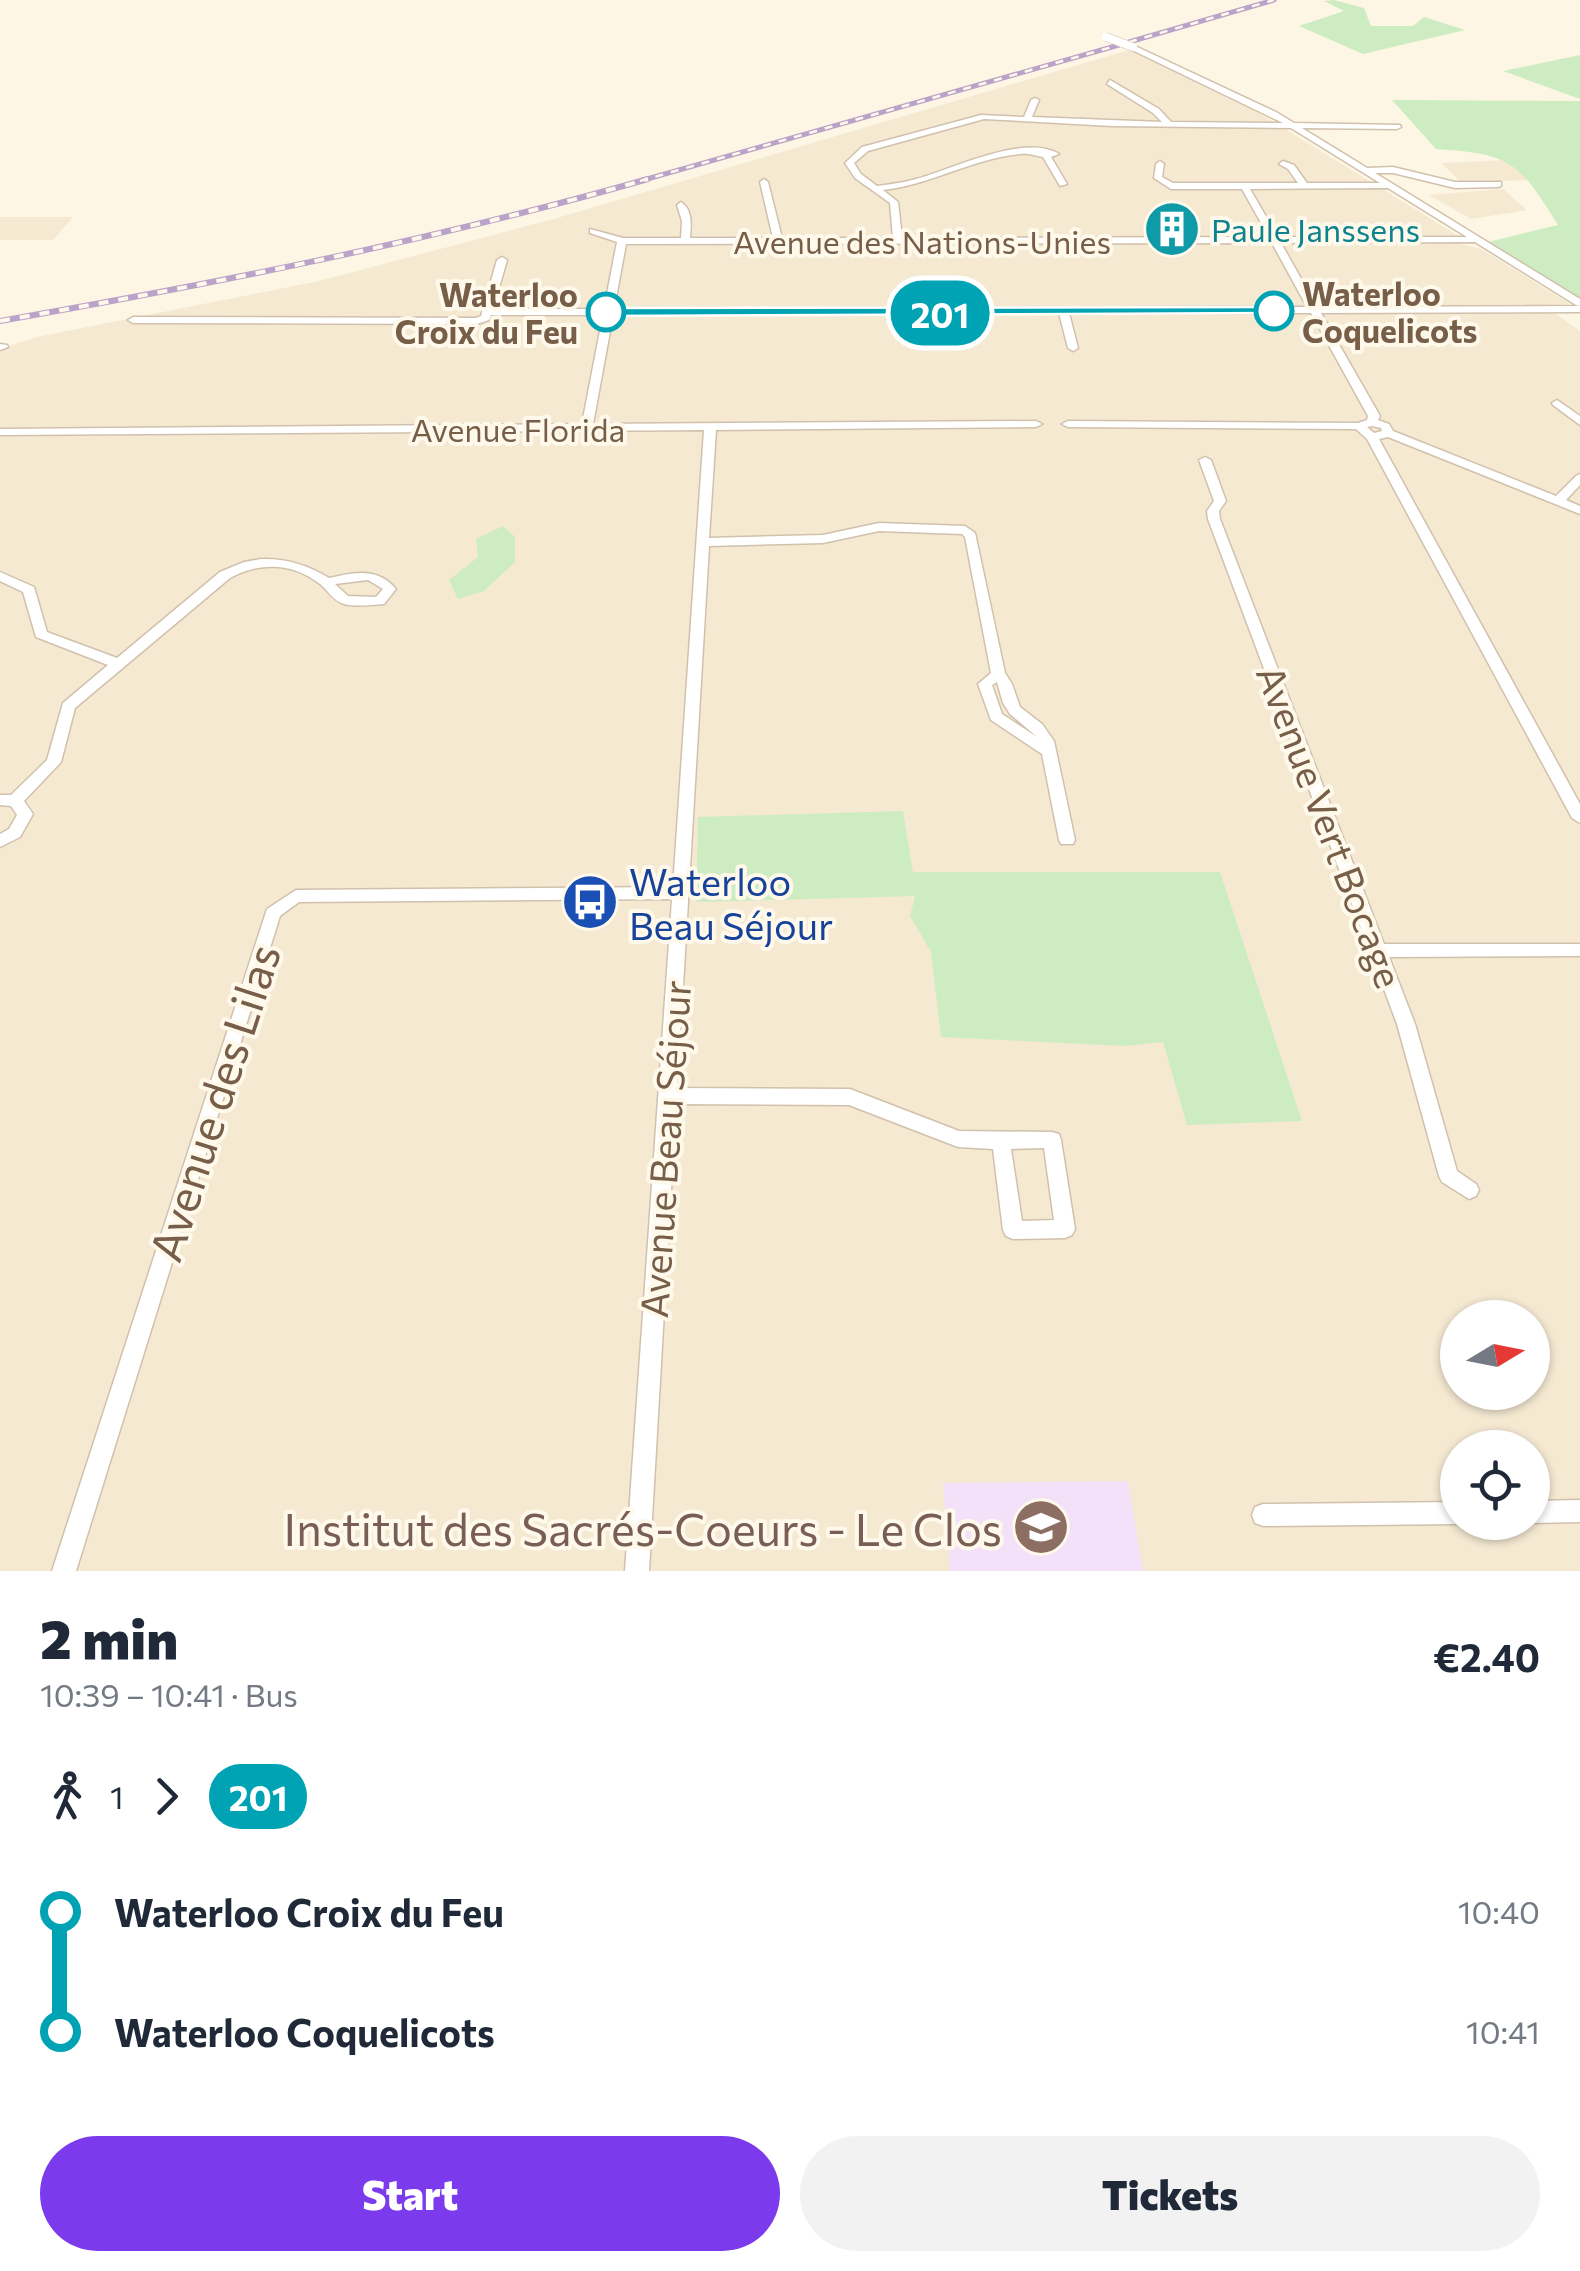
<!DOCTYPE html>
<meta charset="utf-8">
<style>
body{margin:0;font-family:Commissioner,sans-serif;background:#f2f2f3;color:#1f2937;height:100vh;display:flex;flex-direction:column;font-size:38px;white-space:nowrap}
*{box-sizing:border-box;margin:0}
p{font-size:32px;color:#747a83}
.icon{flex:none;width:55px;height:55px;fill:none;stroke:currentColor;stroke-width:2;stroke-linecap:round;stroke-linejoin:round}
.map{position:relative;height:1571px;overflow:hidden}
.side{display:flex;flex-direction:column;background:#fff;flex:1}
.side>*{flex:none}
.badge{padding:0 20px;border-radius:32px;font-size:35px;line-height:65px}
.needle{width:65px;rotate:80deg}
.buttons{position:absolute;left:1440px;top:1300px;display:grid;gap:20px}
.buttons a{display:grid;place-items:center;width:110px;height:110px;border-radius:50%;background:#fff;box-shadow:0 2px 8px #0004;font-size:50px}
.map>.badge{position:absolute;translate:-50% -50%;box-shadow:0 0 0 5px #fff}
.legs{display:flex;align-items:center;gap:15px;height:110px;padding:0 40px;font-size:32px}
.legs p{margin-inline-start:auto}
.overview{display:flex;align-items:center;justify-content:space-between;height:170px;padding:0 40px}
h1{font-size:55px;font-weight:800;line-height:75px}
.cta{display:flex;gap:20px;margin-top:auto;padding:20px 40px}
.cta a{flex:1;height:115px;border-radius:60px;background:#7c3aed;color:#fff;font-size:40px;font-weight:800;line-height:115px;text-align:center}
.cta a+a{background:#f2f2f3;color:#1f2937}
ul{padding:0 40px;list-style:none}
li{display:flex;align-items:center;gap:35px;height:120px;font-size:38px}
li i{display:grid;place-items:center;width:15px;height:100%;margin:0 12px;background:currentColor}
li i::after{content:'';width:25px;height:25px;margin:-12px;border:8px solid;border-radius:50%;background:#fff}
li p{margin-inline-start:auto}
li:first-child i{background:linear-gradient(#0000 50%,currentColor 0)}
li:last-child i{background:linear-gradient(currentColor 50%,#0000 0)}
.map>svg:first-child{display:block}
.residential{fill:#f5e9d2;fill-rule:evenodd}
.education{fill:#f3e1fa}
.green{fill:#ceecc2}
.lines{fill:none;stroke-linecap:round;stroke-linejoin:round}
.minor-casing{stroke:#d1c1ac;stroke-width:3}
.minor{fill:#fff;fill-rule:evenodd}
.rail-far1-casing{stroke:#baa2c8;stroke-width:5}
.rail-casing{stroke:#baa2c8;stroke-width:6}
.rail-far1{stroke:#fff9eb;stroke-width:2.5;stroke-dasharray:8;stroke-linecap:butt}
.rail{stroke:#fff9eb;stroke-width:4;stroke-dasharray:10;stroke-linecap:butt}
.minor-bridge-casing{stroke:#d1c1ac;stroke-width:9;stroke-linecap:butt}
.minor-bridge{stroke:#fff;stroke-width:8}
.line-1{fill:#00a3b4;stroke:#fff;stroke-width:2.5}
.stop-1-dot{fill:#fff;stroke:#00a3b4;stroke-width:5}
.labels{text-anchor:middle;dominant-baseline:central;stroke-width:8;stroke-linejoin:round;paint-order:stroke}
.far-culture-label{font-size:32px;fill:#0d838f;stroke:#fff9eb;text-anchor:start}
.far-street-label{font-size:32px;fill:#775e48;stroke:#fff9eb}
.far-stop-label{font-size:32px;font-weight:bold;fill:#775e48;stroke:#fff9eb;text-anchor:start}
.street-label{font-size:38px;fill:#775e48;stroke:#fff9eb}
.transit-label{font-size:38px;fill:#164399;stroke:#fff9eb;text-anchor:start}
.near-street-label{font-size:45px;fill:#775e48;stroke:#fff9eb}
.near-education-label{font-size:45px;fill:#785e54;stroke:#fff9eb;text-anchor:end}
</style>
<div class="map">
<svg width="1580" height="1571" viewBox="0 0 1580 1571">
<rect width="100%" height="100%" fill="#fdf6e4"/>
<g class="residential">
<path d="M 1129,50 L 1243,103 L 1457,235 L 1452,237 L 1460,244 L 1481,249 L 1570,304 L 1545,306 L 1580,331 L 1580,1571 L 0,1571 L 0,349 L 37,337 L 319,281 L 550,220 ZM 1458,1318 L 1532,1318 L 1532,1392 L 1458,1392 ZM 1458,1448 L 1532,1448 L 1532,1522 L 1458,1522 Z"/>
<path d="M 1507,160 L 1531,180 L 1461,182 L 1441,163 Z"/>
<path d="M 1503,189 L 1527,210 L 1471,219 L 1429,195 Z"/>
<path d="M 0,217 L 73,217 L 53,240 L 0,240 Z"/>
</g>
<path class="education" d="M 1128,1481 L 1143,1571 L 950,1571 L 943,1483 Z"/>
<g class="green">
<path d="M 1334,0 L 1364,8 L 1371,26 L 1413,26 L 1424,17 L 1465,30 L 1363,54 L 1299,26 L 1344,11 L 1324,1 Z"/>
<path d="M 1580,55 L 1580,99 L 1503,71 Z"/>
<path d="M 1392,100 L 1580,101 L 1580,298 L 1488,242 L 1558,225 C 1518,161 1511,154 1436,149 Z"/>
<path d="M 503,526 L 515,537 L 515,562 L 484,591 L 458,599 L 449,580 L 478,557 L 476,539 Z"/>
<path d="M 903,811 L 913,872 L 1220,872 L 1302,1121 L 1187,1125 L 1163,1042 L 1124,1046 L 941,1037 L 931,952 L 910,916 L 915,896 L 696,902 L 698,817 Z"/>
</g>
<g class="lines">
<g class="minor-casing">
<g id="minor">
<path d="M 1133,45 L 1276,112 L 1294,123 L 1400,125 L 1401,127 L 1397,129 L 1302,128 L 1367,168 L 1393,167 L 1455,182 L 1501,182 L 1501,186 L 1498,187 L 1455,188 L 1393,173 L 1375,173 L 1580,299 L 1580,306 L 1576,305 L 1475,242 L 1281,243 L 1317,307 L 1580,306 L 1580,312 L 1321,313 L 1380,416 L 1378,420 L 1389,424 L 1393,431 L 1556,496 L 1576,476 L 1580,474 L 1580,485 L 1566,500 L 1580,506 L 1580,514 L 1388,437 L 1379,439 L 1580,804 L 1580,823 L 1572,818 L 1367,439 L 1356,429 L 1068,427 L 1062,424 L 1068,421 L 1358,423 L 1367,420 L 1368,416 L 1311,313 L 1069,313 L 1078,348 L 1073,351 L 1068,348 L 1059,313 L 613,315 L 593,424 L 1036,421 L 1042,424 L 1036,427 L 716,430 L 709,538 L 823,535 L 879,523 L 965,526 L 975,533 L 1005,673 L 1012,684 L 1020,707 L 1042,724 L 1054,741 L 1075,840 L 1073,844 L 1061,844 L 1059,840 L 1042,754 L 991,720 L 978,684 L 991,673 L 965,537 L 962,534 L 879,531 L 823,543 L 709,546 L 677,1088 L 850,1089 L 959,1131 L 1052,1132 L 1059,1134 L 1061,1140 L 1075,1229 L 1072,1235 L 1065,1238 L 1013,1239 L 1006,1236 L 1003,1230 L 993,1149 L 958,1147 L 849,1105 L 676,1104 L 649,1571 L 625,1571 L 672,899 L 299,902 L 280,916 L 76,1571 L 52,1571 L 267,909 L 296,890 L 673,887 L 704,430 L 0,435 L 0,429 L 582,424 L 603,315 L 491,315 L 489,320 L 477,324 L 133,323 L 128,320 L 133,317 L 476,318 L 481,316 L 497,260 L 502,257 L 507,260 L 493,309 L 604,309 L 617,242 L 590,233 L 590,229 L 623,238 L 681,238 L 682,221 L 677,205 L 681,202 C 693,210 691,226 690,238 L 773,238 L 760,182 L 764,179 L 768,182 L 782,238 L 893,238 L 890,203 L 855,178 L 845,163 L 862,147 L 981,115 L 1024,117 L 1031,100 L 1035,98 L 1039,100 L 1032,117 L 1162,122 L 1153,113 L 1107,84 L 1110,80 L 1159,109 L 1171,122 L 1283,123 L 1130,49 ZM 984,119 L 1112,126 L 1291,128 L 1380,183 L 1307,183 L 1294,165 L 1283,161 L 1279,164 L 1288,169 L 1298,183 L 1173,183 L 1162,177 L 1164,164 L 1160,161 L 1156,164 L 1154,178 L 1171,189 L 1242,189 L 1269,237 L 902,238 L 898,202 L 883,190 C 931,185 973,158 1021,154 C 1031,153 1034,156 1043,157 L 1060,186 L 1067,184 L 1051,157 L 1059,154 C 1024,133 953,169 916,179 C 903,183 890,184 877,186 L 861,174 L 854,163 L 868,151 ZM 1388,188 L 1467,237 L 1278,237 L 1250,189 ZM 1272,243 L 1307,307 L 614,309 L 626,244 ZM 1372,426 L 1381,428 L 1382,431 L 1374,433 L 1367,427 ZM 997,682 L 1003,703 L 1010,714 L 1037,737 L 1002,714 L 992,685 ZM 1044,1148 L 1054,1220 L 1022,1221 L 1011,1149 Z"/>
<path d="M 0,344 L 7,345 L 8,347 L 0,350 Z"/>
<path d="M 1557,400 L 1580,416 L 1580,425 L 1553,405 L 1552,403 Z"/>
<path d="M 1205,457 L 1211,460 L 1226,501 L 1219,511 L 1220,519 L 1384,944 L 1580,944 L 1580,956 L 1389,957 L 1415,1024 L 1457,1171 L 1476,1184 L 1479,1190 L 1476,1196 L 1469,1199 L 1442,1182 L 1439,1176 L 1397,1024 L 1208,519 L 1207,511 L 1214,501 L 1199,460 Z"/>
<path d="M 261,559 C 286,558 308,565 329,578 C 354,572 378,567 396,589 L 384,604 C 372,605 355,607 344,604 C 333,601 328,590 320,584 C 292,562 259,562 230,578 L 75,708 L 61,762 L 24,801 L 33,814 L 20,837 L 0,847 L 0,834 L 9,829 L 17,815 L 11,806 L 0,805 L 0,795 L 11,795 L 47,760 L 63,703 L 108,665 L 36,637 L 23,592 L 0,581 L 0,572 L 34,587 L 47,632 L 117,658 L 220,572 L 244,562 ZM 368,580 L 383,589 L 376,597 L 348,596 L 335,584 Z"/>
<path d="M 1580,1500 L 1580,1522 L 1532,1523 L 1530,1522 L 1532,1522 L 1532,1501 Z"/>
<path d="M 1458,1502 L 1458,1522 L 1462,1522 L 1458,1524 L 1263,1526 L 1255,1523 L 1252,1515 L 1255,1507 L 1263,1504 Z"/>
</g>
</g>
<use href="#minor" class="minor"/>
<g class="rail-far1-casing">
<g id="rail-far1">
<path d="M 1129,42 L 1274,0"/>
<path d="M 640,181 L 1119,45"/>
</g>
</g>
<g class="rail-casing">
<path id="rail" d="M 0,321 C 219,283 434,240 648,179"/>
</g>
<use href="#rail-far1" class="rail-far1"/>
<use href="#rail" class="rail"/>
<g class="minor-bridge-casing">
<path id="minor-bridge" d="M 1106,37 L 1133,47"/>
</g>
<use href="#minor-bridge" class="minor-bridge"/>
</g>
<path class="line-1" d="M 1274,307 L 1278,313 L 606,316 L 600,312 L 606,308 Z"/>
<defs>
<g id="building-disc" transform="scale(2.875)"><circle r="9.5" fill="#0f9aa8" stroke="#fff9eb"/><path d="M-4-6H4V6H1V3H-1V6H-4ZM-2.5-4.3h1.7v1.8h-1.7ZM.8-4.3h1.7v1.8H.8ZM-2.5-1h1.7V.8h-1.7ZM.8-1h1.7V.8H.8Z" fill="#fff"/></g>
<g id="bus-disc" transform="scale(2.875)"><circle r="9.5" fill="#1a4fb4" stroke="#fff9eb"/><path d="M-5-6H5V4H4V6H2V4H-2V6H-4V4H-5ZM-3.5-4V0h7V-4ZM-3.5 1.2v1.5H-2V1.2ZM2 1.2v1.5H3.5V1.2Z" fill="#fff"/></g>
<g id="school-disc" transform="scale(2.875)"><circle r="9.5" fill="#8d6e63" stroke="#fff9eb"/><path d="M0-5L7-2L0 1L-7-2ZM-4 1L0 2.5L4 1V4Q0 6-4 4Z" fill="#fff"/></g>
</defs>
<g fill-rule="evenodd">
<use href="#building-disc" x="1172" y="229"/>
<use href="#bus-disc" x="590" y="902"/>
<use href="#school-disc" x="1041" y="1527"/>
</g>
<g class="stop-1-dot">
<circle cx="1274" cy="311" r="18"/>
<circle cx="606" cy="312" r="18"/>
</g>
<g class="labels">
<g class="far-culture-label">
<text x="1211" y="229">Paule Janssens</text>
</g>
<g class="far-street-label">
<text x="922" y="241">Avenue des Nations-Unies</text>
<text x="518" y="429">Avenue Florida</text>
</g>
<g class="far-stop-label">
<text x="1302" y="293">Waterloo<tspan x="1302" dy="37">Coquelicots</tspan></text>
<text x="578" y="294" text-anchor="end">Waterloo<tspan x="578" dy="37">Croix du Feu</tspan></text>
</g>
<g class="street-label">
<text transform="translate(1331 826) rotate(69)">Avenue Vert Bocage</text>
<text transform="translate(664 1149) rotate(-86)">Avenue Beau Séjour</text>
</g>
<g class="transit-label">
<text x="629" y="880">Waterloo<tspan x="629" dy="44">Beau Séjour</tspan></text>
</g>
<g class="near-street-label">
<text transform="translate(213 1102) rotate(-72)">Avenue des Lilas</text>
</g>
<g class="near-education-label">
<text x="1002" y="1527">Institut des Sacrés-Coeurs - Le Clos</text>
</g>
</g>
</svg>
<div class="buttons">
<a><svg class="needle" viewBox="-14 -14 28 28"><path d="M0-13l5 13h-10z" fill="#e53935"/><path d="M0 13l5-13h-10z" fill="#747a83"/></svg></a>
<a><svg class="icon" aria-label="locate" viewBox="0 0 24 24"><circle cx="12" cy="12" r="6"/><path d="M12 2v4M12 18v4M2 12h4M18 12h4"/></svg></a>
</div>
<b class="badge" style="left:940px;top:313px;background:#00a3b4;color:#fff">201</b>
</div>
<section class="side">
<div class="overview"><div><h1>2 min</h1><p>10:39 – 10:41 · Bus</p></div><b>€2.40</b></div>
<div class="legs"><svg class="icon" aria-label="walk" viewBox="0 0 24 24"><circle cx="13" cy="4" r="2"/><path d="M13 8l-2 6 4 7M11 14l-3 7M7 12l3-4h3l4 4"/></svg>1<svg class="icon" aria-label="forward" viewBox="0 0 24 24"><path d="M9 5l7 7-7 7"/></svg><b class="badge" style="background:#00a3b4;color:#fff">201</b></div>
<ul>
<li><i style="color:#00a3b4"></i><b>Waterloo Croix du Feu</b><p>10:40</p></li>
<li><i style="color:#00a3b4"></i><b>Waterloo Coquelicots</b><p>10:41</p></li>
</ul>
<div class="cta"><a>Start</a><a>Tickets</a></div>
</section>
